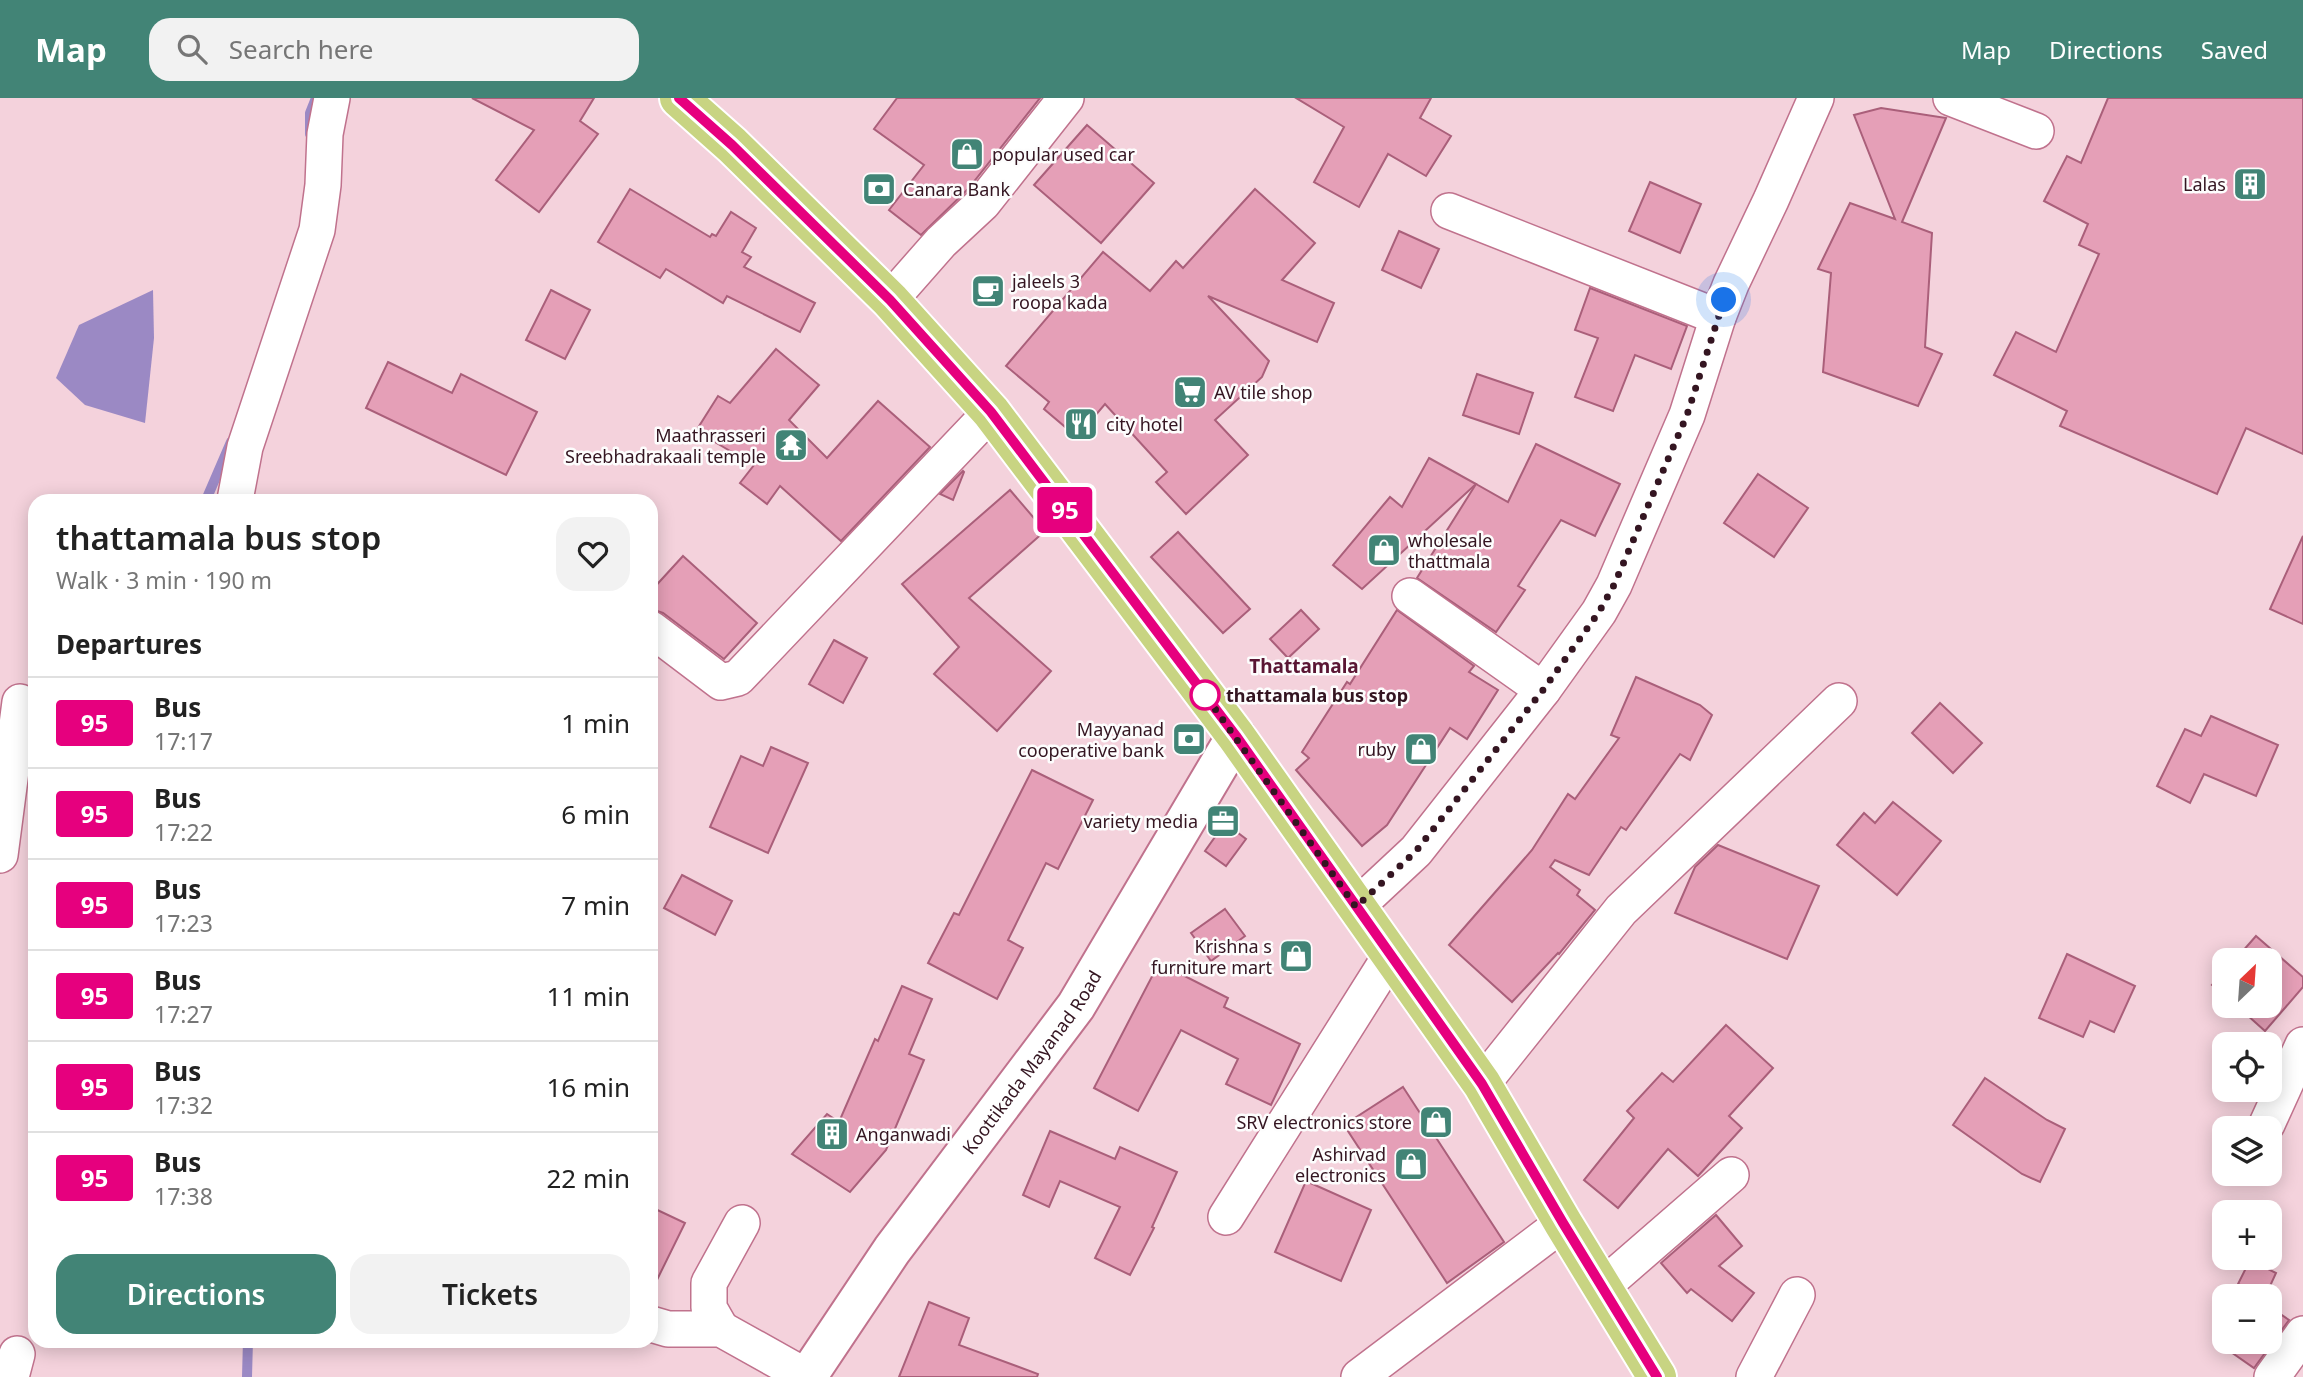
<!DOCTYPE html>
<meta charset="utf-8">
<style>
body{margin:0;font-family:"Noto Sans",sans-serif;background:#f2f2f2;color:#222;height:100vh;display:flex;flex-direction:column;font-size:26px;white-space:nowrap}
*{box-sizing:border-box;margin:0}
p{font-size:23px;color:#767676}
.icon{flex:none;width:38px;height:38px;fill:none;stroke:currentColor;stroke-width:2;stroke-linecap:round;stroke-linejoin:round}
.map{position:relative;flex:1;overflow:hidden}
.sheet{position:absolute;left:28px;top:396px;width:630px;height:854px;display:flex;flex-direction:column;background:#fff;border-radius:21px;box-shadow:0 4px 18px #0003}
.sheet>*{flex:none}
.badge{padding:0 14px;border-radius:5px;font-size:24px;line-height:46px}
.needle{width:46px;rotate:25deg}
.buttons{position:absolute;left:2212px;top:850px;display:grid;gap:14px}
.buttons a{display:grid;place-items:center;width:70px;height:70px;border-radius:14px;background:#fff;box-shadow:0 4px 18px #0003;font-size:35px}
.you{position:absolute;width:35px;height:35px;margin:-18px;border:5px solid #fff;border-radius:50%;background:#1a73e8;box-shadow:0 0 0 10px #1a73e833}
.map>.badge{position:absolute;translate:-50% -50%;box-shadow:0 0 0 4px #fff}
h2{padding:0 28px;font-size:26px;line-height:63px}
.round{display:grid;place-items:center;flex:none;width:74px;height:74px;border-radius:21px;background:#f2f2f2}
.headline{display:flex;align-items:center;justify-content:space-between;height:119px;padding:0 28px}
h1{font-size:33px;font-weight:600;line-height:52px}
.button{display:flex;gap:14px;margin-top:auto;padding:14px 28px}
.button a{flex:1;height:80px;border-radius:21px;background:#428476;color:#fff;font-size:28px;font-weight:600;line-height:80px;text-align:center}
.button a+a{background:#f2f2f2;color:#222}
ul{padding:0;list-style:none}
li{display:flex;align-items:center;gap:21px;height:91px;padding:0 28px;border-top:2px solid #e0e0e0}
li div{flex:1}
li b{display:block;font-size:26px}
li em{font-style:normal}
li .badge{min-width:77px;font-weight:700;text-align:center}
header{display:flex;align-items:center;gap:42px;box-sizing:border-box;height:98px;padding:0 35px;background:#428476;color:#fff}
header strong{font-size:33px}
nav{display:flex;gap:38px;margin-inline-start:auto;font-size:24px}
.search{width:490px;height:63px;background:#f2f2f2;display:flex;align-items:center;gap:18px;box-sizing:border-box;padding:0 24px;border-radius:21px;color:#767676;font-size:26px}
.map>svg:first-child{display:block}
.water{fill:#9b89c4}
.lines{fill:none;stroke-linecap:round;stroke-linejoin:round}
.stream{stroke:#9b89c4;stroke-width:10}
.building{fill:#e59fb7;stroke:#aa5f7a;stroke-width:2}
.street-casing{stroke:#c0728d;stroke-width:38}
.secondary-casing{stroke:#c0728d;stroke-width:42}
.primary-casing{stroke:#fff;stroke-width:42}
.street{stroke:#fff;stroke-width:35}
.secondary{stroke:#fff;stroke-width:38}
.primary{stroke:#c8d482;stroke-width:38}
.line-casing{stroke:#fff;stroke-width:16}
.line{stroke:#e6007e;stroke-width:10}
.walk{stroke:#341521;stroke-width:7;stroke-dasharray:0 12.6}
.stop-dot{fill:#fff;stroke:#e6007e;stroke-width:3.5}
.labels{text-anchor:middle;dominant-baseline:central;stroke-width:5;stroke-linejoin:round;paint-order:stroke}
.poi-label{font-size:18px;fill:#341521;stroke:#fdfdfd;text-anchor:end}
.stop-label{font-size:18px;font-weight:bold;fill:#341521;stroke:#fdfdfd;text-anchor:start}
.street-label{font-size:18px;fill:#341521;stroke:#fdfdfd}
.neighbourhood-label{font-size:19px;font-weight:bold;fill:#5a1634;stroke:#fdfdfd}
</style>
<header>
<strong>Map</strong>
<div class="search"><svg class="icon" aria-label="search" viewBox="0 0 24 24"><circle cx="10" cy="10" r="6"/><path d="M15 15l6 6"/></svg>Search here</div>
<nav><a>Map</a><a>Directions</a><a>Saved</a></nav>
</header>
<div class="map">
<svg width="2303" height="1279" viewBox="0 0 2303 1279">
<rect width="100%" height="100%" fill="#f4d2dc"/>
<path class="water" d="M 153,192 L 154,240 L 145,325 L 85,307 L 56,280 L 79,227 Z"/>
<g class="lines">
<g class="stream">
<path d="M 310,36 L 310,15 L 316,0"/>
<path d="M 206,402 L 231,344"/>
<path d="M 247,1279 L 248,1242"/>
</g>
</g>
<g class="building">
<path d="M 472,0 L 594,0 L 580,23 L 598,36 L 539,114 L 496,82 L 534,32 Z"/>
<path d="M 897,0 L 1040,0 L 968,91 L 921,137 L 889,112 L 924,67 L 874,31 Z"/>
<path d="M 1296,0 L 1431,0 L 1420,20 L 1451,38 L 1426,78 L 1388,56 L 1359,109 L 1314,84 L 1344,29 Z"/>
<path d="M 2108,0 L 2303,0 L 2303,356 L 2246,330 L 2217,396 L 2060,328 L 2067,313 L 1994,277 L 2016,234 L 2056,254 L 2099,156 L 2079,147 L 2088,126 L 2044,103 L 2067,58 L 2081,65 Z"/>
<path d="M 1881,10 L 1946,20 L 1902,124 L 1932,135 L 1925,249 L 1942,256 L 1918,308 L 1823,274 L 1831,175 L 1818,171 L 1850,105 L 1895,121 L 1854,17 Z"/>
<path d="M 1087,27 L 1154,85 L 1101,145 L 1034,87 Z"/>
<path d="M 1650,84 L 1701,106 L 1680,155 L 1629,133 Z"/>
<path d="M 630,91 L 710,139 L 712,136 L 716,138 L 731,114 L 756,130 L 742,154 L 751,159 L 744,169 L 815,205 L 800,234 L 727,198 L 723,205 L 666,171 L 660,180 L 598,144 Z"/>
<path d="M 1255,91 L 1315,145 L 1282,182 L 1334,205 L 1317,244 L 1208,198 L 1269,263 L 1262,279 L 1215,322 L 1248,357 L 1186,416 L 1156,384 L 1167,374 L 1105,306 L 1077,339 L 1044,311 L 1049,304 L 1006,268 L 1103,154 L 1150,193 L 1176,163 L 1183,170 Z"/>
<path d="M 1399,133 L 1439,151 L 1421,190 L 1382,172 Z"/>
<path d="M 1590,190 L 1687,228 L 1671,271 L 1635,257 L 1613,313 L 1575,299 L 1598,240 L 1575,232 Z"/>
<path d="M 551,192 L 590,212 L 565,261 L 526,242 Z"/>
<path d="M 776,251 L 819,287 L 789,322 L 827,360 L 878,303 L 930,349 L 841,443 L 780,388 L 767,406 L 740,385 L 754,367 L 696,333 L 718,298 L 730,305 Z"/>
<path d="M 388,264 L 452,295 L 461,276 L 537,314 L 506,377 L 366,310 Z"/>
<path d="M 1477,276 L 1533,295 L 1519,336 L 1463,317 Z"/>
<path d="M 1536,346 L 1620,386 L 1595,438 L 1561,422 L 1518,488 L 1525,492 L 1496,534 L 1417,480 L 1476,386 L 1508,404 Z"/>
<path d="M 1429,360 L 1476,386 L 1362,491 L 1333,467 L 1390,399 L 1402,409 Z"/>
<path d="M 963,373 L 964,374 L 953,402 L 940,396 Z"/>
<path d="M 1758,376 L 1808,410 L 1774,459 L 1724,425 Z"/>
<path d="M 1010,392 L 1045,433 L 969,500 L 1051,573 L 997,633 L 934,576 L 959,549 L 902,486 Z"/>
<path d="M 1178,434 L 1250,511 L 1223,535 L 1151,459 Z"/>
<path d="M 2303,438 L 2303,526 L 2270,511 Z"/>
<path d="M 683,458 L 757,525 L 724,561 L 663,515 L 651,511 L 651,493 Z"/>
<path d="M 1301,512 L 1319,531 L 1288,560 L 1270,541 Z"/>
<path d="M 1397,512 L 1474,568 L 1469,574 L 1498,592 L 1467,641 L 1450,630 L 1387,727 L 1362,748 L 1296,672 L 1309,660 L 1302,654 L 1347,584 L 1350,586 Z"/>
<path d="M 834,542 L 867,560 L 843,605 L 809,586 Z"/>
<path d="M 1636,579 L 1700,607 L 1712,617 L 1690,662 L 1680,656 L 1626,732 L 1621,729 L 1589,777 L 1555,762 L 1550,769 L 1580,792 L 1577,797 L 1595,812 L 1559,856 L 1558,855 L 1512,904 L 1449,847 L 1532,752 L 1568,696 L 1575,701 L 1619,640 L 1611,637 Z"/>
<path d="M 1940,605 L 1982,645 L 1953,675 L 1912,635 Z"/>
<path d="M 2211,618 L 2278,647 L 2256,698 L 2204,676 L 2190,705 L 2157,688 L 2185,631 L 2201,638 Z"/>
<path d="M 771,649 L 808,665 L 768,755 L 710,729 L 741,658 L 763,668 Z"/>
<path d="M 1032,672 L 1093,702 L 1058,771 L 1046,765 L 1008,842 L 1023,850 L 997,901 L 928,865 L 954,815 L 959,817 Z"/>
<path d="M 1893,704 L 1941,743 L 1897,797 L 1837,747 L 1864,715 L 1875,725 Z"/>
<path d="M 1225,725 L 1246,741 L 1226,768 L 1205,753 Z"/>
<path d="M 1718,747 L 1819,788 L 1787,861 L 1675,815 L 1695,769 Z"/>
<path d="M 682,777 L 732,803 L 715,837 L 664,810 Z"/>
<path d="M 1225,811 L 1245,838 L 1211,863 L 1191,835 Z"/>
<path d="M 2256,838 L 2303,879 L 2303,889 L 2265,933 L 2237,908 L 2270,908 L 2270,863 L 2234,863 Z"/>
<path d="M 2067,856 L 2135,888 L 2114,934 L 2090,923 L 2083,939 L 2039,920 Z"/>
<path d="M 1159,865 L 1228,900 L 1224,909 L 1300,946 L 1271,1007 L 1226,986 L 1238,961 L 1181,932 L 1138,1013 L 1094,990 Z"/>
<path d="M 2224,874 L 2224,897 L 2212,887 Z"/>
<path d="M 902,888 L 932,901 L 909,956 L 924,962 L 886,1052 L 850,1094 L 792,1056 L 827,1016 L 839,1024 L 875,941 L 878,943 Z"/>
<path d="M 1726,927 L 1773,970 L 1729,1018 L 1742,1030 L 1698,1078 L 1668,1051 L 1618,1110 L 1584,1082 L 1634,1020 L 1627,1013 L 1662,975 L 1673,984 Z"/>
<path d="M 1985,980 L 2047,1022 L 2065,1031 L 2040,1084 L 2022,1076 L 1953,1027 Z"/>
<path d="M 1403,989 L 1504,1144 L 1447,1185 L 1344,1027 Z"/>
<path d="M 1050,1033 L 1115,1061 L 1120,1049 L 1177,1074 L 1152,1129 L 1154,1130 L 1130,1177 L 1095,1160 L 1120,1109 L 1060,1083 L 1049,1109 L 1023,1097 Z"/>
<path d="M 1306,1083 L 1371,1112 L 1341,1183 L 1275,1154 Z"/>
<path d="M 651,1109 L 685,1125 L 651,1194 Z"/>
<path d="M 1716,1117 L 1742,1148 L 1719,1168 L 1754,1195 L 1732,1223 L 1691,1191 L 1687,1195 L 1661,1165 Z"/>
<path d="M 2250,1162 L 2276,1175 L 2265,1199 L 2238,1186 Z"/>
<path d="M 929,1204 L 969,1220 L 959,1247 L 1038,1276 L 1037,1279 L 899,1279 Z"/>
<path d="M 2270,1209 L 2289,1222 L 2254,1270 L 2218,1245 L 2218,1235 L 2224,1226 L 2224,1244 L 2270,1244 Z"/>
</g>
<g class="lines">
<g class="street-casing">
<g id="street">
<path d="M 1951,0 L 2036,33"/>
<path d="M 1449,113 L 1718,219"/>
<path d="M 890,202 L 941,144 L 983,105 L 1066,0"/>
<path d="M 235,402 L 245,349 L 317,132 L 323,87 L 325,36 L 332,0"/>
<path d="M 1410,498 L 1543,592"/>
<path d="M 651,531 L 721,584 L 738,580 L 991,314"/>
<path d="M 0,757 L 20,604"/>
<path d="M 1356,809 L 1416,753 L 1543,592 L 1599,514 L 1614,487 L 1687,317 L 1718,219 L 1731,186 L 1771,102 L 1816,0"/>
<path d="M 1482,986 L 1621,812 L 1839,603"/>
<path d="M 2267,1026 L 2303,947"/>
<path d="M 1226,1119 L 1391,857"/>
<path d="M 1602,1189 L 1731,1077"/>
<path d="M 651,1226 L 668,1231 L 721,1231 L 807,1279"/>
<path d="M 721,1231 L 709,1210 L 709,1185 L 742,1125"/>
<path d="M 11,1279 L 17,1256"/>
<path d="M 1359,1279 L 1563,1125"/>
<path d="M 1754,1279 L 1797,1197"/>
<path d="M 2272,1279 L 2303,1236"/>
</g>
</g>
<g class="secondary-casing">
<g id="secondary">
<path id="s1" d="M 807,1279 L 892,1152 L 1076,908 L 1236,638"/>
</g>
</g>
<g class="primary-casing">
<path id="primary" d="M 679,0 L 732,47 L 890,202 L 991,314 L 1236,638 L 1482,986 L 1563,1125 L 1657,1279"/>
</g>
<use href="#street" class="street"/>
<use href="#secondary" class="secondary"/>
<use href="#primary" class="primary"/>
</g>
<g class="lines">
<g class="line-casing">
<path id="line" d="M 679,0 L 732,47 L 890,202 L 991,314 L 1236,638 L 1482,986 L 1563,1125 L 1657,1279"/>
</g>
<use href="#line" class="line"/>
<path class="walk" d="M 1205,597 L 1203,594 L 1356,809 L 1416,753 L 1543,592 L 1599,514 L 1614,487 L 1687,317 L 1724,202"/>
</g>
<defs>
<g id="shop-square" transform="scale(1.75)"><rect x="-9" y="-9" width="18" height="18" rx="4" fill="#428476" stroke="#fdfdfd"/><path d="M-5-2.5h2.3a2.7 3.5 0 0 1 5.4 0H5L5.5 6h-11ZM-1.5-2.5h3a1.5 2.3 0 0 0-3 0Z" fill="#fff"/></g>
<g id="building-square" transform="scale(1.75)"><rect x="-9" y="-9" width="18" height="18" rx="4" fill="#428476" stroke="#fdfdfd"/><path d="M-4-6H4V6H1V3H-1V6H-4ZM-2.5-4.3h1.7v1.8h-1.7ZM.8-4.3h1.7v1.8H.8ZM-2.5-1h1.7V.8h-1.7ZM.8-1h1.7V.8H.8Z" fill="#fff"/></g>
<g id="bank-square" transform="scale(1.75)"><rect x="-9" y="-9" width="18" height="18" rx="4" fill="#428476" stroke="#fdfdfd"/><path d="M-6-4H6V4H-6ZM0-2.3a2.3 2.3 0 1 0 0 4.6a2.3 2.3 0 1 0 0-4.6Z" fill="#fff"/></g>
<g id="cafe-square" transform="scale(1.75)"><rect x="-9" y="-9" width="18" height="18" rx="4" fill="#428476" stroke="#fdfdfd"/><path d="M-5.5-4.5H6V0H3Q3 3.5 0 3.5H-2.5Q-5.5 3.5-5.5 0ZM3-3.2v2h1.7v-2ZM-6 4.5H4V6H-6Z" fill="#fff"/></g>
<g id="supermarket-square" transform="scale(1.75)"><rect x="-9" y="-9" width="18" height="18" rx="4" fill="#428476" stroke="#fdfdfd"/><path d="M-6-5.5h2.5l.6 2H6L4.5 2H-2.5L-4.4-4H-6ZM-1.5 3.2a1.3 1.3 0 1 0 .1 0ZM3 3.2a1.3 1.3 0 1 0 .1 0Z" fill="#fff"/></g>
<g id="restaurant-square" transform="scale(1.75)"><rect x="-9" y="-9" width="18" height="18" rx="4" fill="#428476" stroke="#fdfdfd"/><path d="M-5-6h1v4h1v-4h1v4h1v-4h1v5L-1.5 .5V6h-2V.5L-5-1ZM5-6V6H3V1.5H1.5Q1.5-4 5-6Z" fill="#fff"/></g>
<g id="temple-square" transform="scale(1.75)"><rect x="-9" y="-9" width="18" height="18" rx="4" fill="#428476" stroke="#fdfdfd"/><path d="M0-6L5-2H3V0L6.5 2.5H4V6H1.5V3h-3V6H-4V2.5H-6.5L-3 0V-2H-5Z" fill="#fff"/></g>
<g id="office-square" transform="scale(1.75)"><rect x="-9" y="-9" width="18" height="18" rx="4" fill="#428476" stroke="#fdfdfd"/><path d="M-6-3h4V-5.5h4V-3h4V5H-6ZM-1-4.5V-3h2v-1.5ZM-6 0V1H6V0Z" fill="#fff"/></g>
</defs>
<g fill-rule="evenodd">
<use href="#shop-square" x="967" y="56"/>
<use href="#building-square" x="2250" y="86"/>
<use href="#bank-square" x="879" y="91"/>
<use href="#cafe-square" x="988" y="193"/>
<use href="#supermarket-square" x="1190" y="294"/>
<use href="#restaurant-square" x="1081" y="326"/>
<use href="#temple-square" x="791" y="347"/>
<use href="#shop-square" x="1384" y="452"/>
<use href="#bank-square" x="1189" y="641"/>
<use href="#shop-square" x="1421" y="651"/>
<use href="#office-square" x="1223" y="723"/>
<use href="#shop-square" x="1296" y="858"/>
<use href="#shop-square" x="1436" y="1024"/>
<use href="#building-square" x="832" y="1036"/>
<use href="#shop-square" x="1411" y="1066"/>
</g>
<circle class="stop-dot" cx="1205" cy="597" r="14"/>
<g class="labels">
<g class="poi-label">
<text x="992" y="56" text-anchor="start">popular used car</text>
<text x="2226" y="86">Lalas</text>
<text x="903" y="91" text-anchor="start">Canara Bank</text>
<text x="1012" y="183" text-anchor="start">jaleels 3<tspan x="1012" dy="21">roopa kada</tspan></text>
<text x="1214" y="294" text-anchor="start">AV tile shop</text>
<text x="1106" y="326" text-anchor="start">city hotel</text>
<text x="766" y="337">Maathrasseri<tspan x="766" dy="21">Sreebhadrakaali temple</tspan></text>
<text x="1408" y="442" text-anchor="start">wholesale<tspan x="1408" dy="21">thattmala</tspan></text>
<text x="1164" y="631">Mayyanad<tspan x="1164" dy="21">cooperative bank</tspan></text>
<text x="1396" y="651">ruby</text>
<text x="1198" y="723">variety media</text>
<text x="1272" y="848">Krishna s<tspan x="1272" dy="21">furniture mart</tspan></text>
<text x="1412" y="1024">SRV electronics store</text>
<text x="856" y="1036" text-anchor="start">Anganwadi</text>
<text x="1386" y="1056">Ashirvad<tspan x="1386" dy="21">electronics</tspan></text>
</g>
<g class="stop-label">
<text x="1226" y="597">thattamala bus stop</text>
</g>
<g class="street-label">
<text stroke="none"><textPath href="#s1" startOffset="387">Koottikada Mayanad Road</textPath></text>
</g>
<g class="neighbourhood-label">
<text x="1304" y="568">Thattamala</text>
</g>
</g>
</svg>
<div class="buttons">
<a><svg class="needle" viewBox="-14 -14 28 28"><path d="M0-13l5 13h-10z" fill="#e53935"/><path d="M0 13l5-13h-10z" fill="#767676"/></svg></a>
<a><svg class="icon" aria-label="locate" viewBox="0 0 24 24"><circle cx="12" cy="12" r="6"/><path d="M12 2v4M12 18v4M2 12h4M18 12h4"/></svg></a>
<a><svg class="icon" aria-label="layers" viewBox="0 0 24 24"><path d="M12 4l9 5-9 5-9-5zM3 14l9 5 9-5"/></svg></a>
<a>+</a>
<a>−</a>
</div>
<div class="you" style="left:1724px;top:202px"></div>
<b class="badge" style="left:1065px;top:412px;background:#e6007e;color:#fff">95</b>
<section class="sheet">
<div class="headline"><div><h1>thattamala bus stop</h1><p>Walk · 3 min · 190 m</p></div><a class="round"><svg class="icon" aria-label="heart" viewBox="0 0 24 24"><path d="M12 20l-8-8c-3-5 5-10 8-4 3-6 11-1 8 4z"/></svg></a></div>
<h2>Departures</h2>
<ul>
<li><span class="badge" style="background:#e6007e;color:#fff">95</span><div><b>Bus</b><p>17:17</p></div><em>1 min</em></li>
<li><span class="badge" style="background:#e6007e;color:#fff">95</span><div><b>Bus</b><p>17:22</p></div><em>6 min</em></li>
<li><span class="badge" style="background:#e6007e;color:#fff">95</span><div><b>Bus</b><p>17:23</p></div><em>7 min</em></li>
<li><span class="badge" style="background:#e6007e;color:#fff">95</span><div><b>Bus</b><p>17:27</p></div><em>11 min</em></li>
<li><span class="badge" style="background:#e6007e;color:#fff">95</span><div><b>Bus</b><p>17:32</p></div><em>16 min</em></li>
<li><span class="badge" style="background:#e6007e;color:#fff">95</span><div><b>Bus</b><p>17:38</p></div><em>22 min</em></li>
</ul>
<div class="button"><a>Directions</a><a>Tickets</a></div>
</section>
</div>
